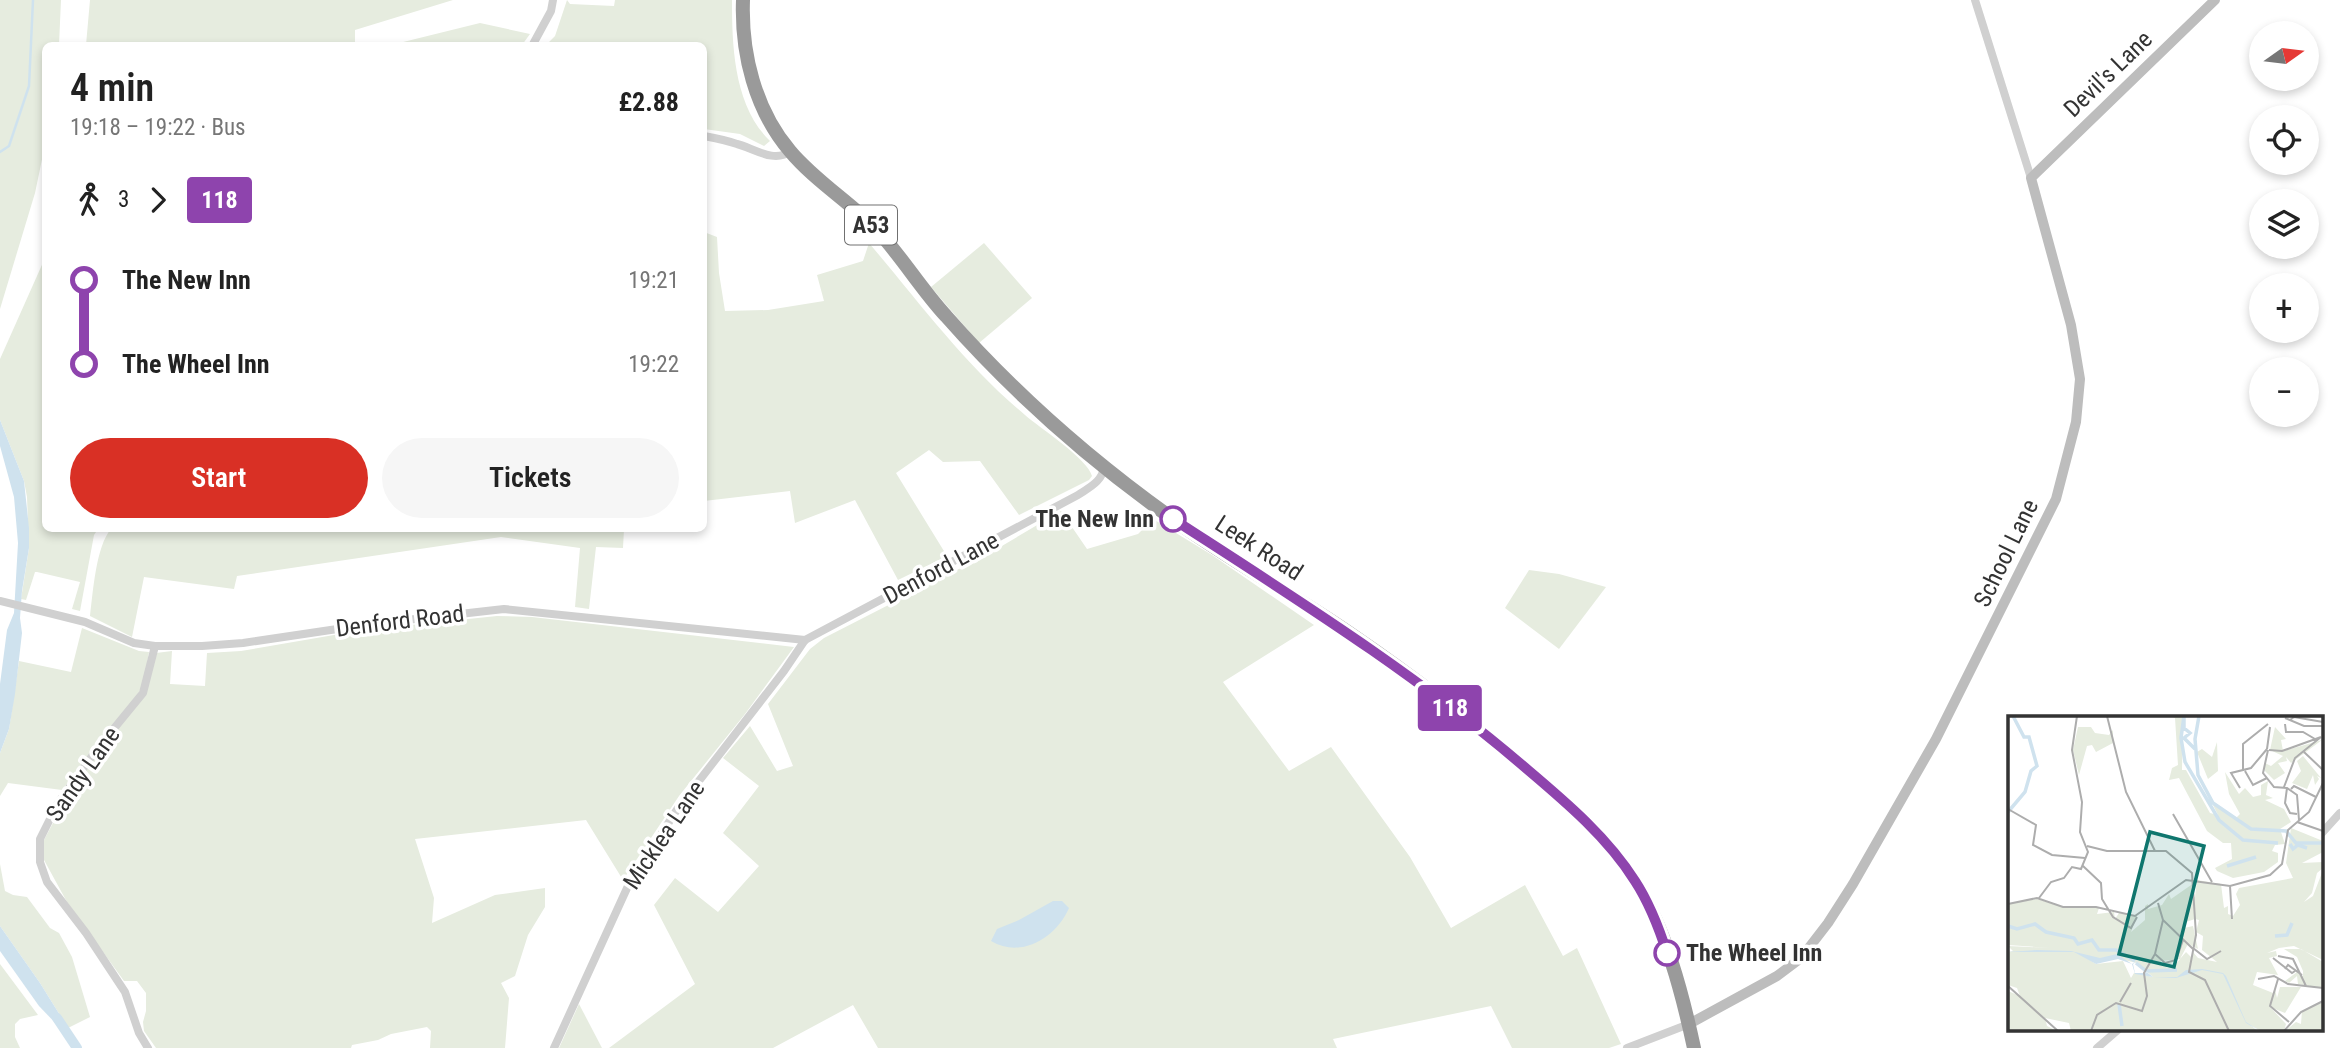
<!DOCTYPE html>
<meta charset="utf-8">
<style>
body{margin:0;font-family:"Roboto Condensed",sans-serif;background:#f6f6f6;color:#222;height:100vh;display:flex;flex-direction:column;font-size:26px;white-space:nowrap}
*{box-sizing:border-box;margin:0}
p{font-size:23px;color:#767676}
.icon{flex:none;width:38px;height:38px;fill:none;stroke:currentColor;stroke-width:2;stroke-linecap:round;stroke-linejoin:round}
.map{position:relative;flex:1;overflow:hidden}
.side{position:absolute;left:42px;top:42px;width:665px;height:490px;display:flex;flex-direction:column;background:#fff;border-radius:10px;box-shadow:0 4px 10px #0003}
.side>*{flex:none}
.badge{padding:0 14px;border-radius:5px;font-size:24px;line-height:46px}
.needle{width:46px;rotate:76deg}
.fabs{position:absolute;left:2249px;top:21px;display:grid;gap:14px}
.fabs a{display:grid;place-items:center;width:70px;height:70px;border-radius:50%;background:#fff;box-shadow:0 4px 10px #0003;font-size:35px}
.map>.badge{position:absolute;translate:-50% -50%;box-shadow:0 0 0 4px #fff}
.legs{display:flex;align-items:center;gap:10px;height:77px;padding:0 28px;font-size:23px}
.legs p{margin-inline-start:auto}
.head{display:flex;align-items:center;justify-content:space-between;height:119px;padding:0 28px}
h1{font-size:38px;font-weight:600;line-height:52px}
.cta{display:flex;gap:14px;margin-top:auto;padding:14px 28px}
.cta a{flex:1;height:80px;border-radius:42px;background:#d93025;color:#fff;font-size:28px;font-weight:600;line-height:80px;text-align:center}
.cta a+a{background:#f6f6f6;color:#222}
ul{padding:0 28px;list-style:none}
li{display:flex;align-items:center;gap:24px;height:84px;font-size:26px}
li i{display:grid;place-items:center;width:10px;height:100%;margin:0 9px;background:currentColor}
li i::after{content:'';width:18px;height:18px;margin:-9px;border:5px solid;border-radius:50%;background:#fff}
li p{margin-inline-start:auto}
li:first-child i{background:linear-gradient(#0000 50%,currentColor 0)}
li:last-child i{background:linear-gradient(currentColor 50%,#0000 0)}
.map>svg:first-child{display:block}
.green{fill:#e6ecdf}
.water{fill:#cfe2ee}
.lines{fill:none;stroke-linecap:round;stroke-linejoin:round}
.stream{stroke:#cfe2ee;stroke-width:2.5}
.canal{stroke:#cfe2ee;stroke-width:10}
.street{stroke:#d0d0d0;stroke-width:8}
.secondary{stroke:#bdbdbd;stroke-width:10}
.highway{stroke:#9a9a9a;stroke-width:14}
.line-1-casing{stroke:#fff;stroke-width:16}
.line-1{stroke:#8e44ad;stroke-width:10}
.stop-1-dot{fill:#fff;stroke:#8e44ad;stroke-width:3.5}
.labels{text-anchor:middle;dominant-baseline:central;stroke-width:7;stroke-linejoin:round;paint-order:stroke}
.shield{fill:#fff;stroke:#707070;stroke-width:2}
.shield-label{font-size:23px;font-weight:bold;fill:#333}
.street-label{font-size:24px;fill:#333;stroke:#fff}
.stop-label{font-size:24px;font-weight:bold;fill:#333;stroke:#fff;text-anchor:end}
.inset-river{fill:none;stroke:#cfe2ee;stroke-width:3.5}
.inset-road{fill:none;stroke:#adadad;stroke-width:2}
.view{fill:#0f766e;fill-opacity:0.15;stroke:#0f766e;stroke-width:3.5}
.inset-edge{fill:none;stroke:#333;stroke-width:3.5}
</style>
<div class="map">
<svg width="2340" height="1048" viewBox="0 0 2340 1048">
<rect width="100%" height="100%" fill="#fff"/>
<g class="green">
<path d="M 0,0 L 61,0 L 59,45 L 46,46 L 45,145 L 35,193 L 0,309 Z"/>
<path d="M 90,0 L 453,0 L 355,30 L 355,45 L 86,45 Z"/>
<path d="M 567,0 L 570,4 L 614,6 L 615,0 L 732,0 C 732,47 734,106 770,141 L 764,146 L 740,134 L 704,129 L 704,46 L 546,45 L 555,36 Z"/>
<path d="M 480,23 L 530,34 L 522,45 L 391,45 Z"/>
<path d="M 704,232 L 717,237 L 719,273 L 725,311 L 768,310 L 824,301 L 817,275 L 863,261 L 869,243 C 919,302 965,365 1025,415 C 1040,428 1088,459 1092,476 L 1089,480 L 1019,515 L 980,461 L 943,462 L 929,450 L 896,473 L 947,556 L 898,580 L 855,500 L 795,523 L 790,491 L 704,501 Z"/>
<path d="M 984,243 L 1032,298 L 979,343 L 931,287 Z"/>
<path d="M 45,258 L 46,528 L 98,529 L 94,535 L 80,611 L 72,609 L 80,582 L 37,572 L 35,572 L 26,600 L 21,599 L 29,548 L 27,497 L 24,481 L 0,420 L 0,359 Z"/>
<path d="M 1061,511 L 1087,549 L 1138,534 L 1153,519 L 1212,555 L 1314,625 L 1223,682 L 1289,771 L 1331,747 L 1410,857 L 1451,928 L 1525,885 L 1563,956 L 1577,948 L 1621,1044 L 1609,1048 L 1512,1048 L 1491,1006 L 1333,1039 L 1337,1048 L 878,1048 L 853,1005 L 773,1048 L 609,1048 L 695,984 L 654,905 L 675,878 L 718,912 L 759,866 L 723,833 L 759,786 L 723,758 L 750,726 L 777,771 L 793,766 L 768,704 L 810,649 L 824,638 L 990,553 Z"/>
<path d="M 111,529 L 624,529 L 623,548 L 596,547 L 589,609 L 575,607 L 580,548 L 501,537 L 237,576 L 234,589 L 144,577 L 132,637 L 90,616 C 93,592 96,546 111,529 Z"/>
<path d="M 1529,570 L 1559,574 L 1606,587 L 1559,649 L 1505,608 Z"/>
<path d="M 497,616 L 532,617 L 794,647 L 745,714 L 679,796 L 623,880 L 586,820 L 415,839 L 434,898 L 432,923 L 495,895 L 545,888 L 545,907 L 528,935 L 515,976 L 501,983 L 509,998 L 505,1048 L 430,1048 L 431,1031 L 427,1027 L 391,1034 L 378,1040 L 352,1045 L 351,1048 L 156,1048 L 144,1031 L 143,1022 L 146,1011 L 146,993 L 137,981 L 124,981 L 67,902 L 44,860 L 44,840 L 71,789 L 101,748 L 143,698 L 156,653 L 172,651 L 170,684 L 205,686 L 207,653 L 241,651 L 363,630 Z"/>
<path d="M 82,628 L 139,651 L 149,652 L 144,682 L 137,696 L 62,790 L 8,783 L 0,796 L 0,753 L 9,729 L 19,661 L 71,672 Z"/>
<path d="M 0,864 L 5,891 L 13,895 L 27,897 L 50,928 L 59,933 L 72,957 L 90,1017 L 68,1028 L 40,983 L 0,926 Z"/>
<path d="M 0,964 L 38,1015 L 20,1019 L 15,1024 L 15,1037 L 20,1048 L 0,1048 Z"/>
<path d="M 579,1004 L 602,1048 L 559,1048 Z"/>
</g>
<g class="water">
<path d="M 0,420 L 24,481 L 29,528 L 29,548 L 22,591 L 20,618 L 22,633 L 15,694 L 9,729 L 0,753 L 0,684 L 7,630 L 14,613 L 18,543 L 14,497 L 0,446 Z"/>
<path d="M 1053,901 L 1062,901 L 1069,908 C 1056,938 1021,959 991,941 L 997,929 L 1019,920 Z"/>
<path d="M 0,926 L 40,983 L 68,1028 L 63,1031 L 39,1006 L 0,951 Z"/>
</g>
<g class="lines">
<path class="stream" d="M 0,152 L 9,146 L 29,86 L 33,0"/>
<path class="canal" d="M 57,1018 L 77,1048"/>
<g class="street">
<path d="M 1975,0 L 2031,178"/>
<path d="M 532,46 L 551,11 L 553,0"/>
<path d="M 704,136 C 715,138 726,140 737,144 C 753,148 775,164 790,151"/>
<path d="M 0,601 L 85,622 L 134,643 L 155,646 L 202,646 L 243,643 L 371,624 L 504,609 L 805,640"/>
<path d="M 2321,834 L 2340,813"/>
<path d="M 148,1048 L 139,1033 L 125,992 L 86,933 L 47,882 L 40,862 L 40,839 L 58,803 L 98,748 L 143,693 L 155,646"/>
<path d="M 554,1048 L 628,886 L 678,808 L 784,671 L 805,640 L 1078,495 C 1090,487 1103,481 1104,466"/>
<path d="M 1627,1048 L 1689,1024"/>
<path d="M 2097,1048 L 2119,1029"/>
</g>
<path class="secondary" d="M 1689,1024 L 1777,976 L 1801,958 L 1828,923 L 1853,884 L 1936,739 L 2056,499 L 2076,422 L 2080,379 L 2071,325 L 2031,178 L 2215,0"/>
<path class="highway" d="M 743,0 C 741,53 755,110 790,151 C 815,181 850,202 877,230 C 902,257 921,289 946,316 C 1012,391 1089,459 1170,517 C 1229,560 1295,595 1355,637 C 1415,678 1474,724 1529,771 C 1568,804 1609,839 1636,882 C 1666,931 1682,992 1694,1048"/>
</g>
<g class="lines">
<g class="line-1-casing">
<path id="line-1" d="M 1173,519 C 1295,598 1418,675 1528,770 C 1567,803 1608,838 1635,881 C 1650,904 1659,928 1667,953"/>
</g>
<use href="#line-1" class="line-1"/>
</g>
<g class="stop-1-dot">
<circle cx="1173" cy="519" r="12"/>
<circle cx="1667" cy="953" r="12"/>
</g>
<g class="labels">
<rect class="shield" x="845" y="205.5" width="52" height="39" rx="5"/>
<g class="shield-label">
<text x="871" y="225">A53</text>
</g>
<g class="street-label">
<text transform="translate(2108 74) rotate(-44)">Devil's Lane</text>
<text transform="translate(1259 548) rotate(33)">Leek Road</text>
<text transform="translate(2006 553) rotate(-64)">School Lane</text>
<text transform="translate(941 568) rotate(-28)">Denford Lane</text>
<text transform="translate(400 621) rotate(-7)">Denford Road</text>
<text transform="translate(83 774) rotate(-55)">Sandy Lane</text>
<text transform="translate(664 835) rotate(-56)">Micklea Lane</text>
</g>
<g class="stop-label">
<text x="1154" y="519">The New Inn</text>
<text x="1686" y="953" text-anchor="start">The Wheel Inn</text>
</g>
</g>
<g transform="translate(2008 716)">
<rect width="315" height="315" fill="#fff"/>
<path d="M 163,0 L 175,0 L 174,54 L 178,54 L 202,97 L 210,99 L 203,85 L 227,103 L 232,98 L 221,78 L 217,56 L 231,78 L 237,72 L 245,81 L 253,79 L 253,69 L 260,65 L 258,79 L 265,82 L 257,84 L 276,93 L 283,106 L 272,113 L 277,128 L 267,129 L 264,135 L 270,137 L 270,146 L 256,156 L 225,162 L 209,155 L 207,152 L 224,143 L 223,127 L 215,127 L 199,115 L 171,62 L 161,64 L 164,52 L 170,49 L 167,2 ZM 70,11 L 83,11 L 87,17 L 101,19 L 105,14 L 105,27 L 88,36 L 84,29 L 79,30 L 71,59 L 65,34 ZM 267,11 L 278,23 L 273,24 L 275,35 L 314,24 L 283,47 L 278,41 L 279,45 L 270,47 L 277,57 L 266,64 L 256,54 L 257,47 L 263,50 L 275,40 L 262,34 ZM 209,26 L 210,55 L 200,63 L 189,36 L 194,33 L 204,41 ZM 295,40 L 313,62 L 309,60 L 311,63 L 307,69 L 305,59 L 299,73 L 284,67 L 293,55 L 289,45 ZM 283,112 L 315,125 L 315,136 L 294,147 L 315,146 L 315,152 L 309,157 L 304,177 L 296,186 L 305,180 L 315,154 L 315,244 L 286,230 L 271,232 L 259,237 L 268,235 L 269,240 L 261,242 L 270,259 L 249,256 L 245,269 L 265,277 L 267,273 L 269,282 L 272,271 L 293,271 L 277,297 L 262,291 L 278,308 L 276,315 L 253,315 L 242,309 L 250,315 L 63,315 L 61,307 L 37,302 L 39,310 L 49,315 L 0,315 L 0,275 L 12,280 L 9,272 L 0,269 L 0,236 L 5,235 L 0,230 L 44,232 L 0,229 L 0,188 L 29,183 L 58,192 L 91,192 L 89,198 L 106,196 L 107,203 L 111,197 L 129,200 L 123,216 L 137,204 L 137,190 L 140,188 L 140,193 L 154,189 L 161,178 L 163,183 L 186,167 L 182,182 L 187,181 L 189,164 L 213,168 L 216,192 L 220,190 L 220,198 L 225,200 L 232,189 L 228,178 L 231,172 L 285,162 L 278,147 ZM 187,203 L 191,204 L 188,216 L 195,220 L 194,234 L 209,246 L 190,242 L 185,236 L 184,242 L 178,236 L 166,250 L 158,252 L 165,246 L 153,249 L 153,245 L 172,243 L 180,228 L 190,233 L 185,210 L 176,212 L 175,207 ZM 74,239 L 89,247 L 107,242 L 129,247 L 145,261 L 126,257 L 123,262 L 115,245 L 88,248 ZM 276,233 L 293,233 L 315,246 L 315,272 L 290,268 L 289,260 L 281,267 L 277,265 L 289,256 L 295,260 L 295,255 L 289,241 ZM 315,285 L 315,315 L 277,315 L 288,306 L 293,308 L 294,295 Z" fill="#e6ecdf" fill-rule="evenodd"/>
<path d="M 29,234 L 63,235 L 92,242 L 109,238 L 124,248 L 131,244 L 125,248 L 127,257 L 140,257 L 145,261 L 169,261 L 178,254 L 194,253 L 215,257 L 218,260 L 238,306 L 252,315 L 238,307 L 215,258 L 194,254 L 168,262 L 145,261 L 127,258 L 124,248 L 110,243 L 88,248 L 66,236 L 0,236 Z" fill="#cfe2ee"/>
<path class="inset-river" d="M 176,0 L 176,12 L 182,17 L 176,22 L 187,33M 176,0 L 173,22 L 177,46 L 211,104 L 235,124 L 270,127M 191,0 L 187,23 L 190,59 L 205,87 L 243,113 L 278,115 L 288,127 L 315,127M 0,96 L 17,76 L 23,55 L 29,50 L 21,21 L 16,21 L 5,0M 282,128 L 285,133 L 290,129 L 299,132M 219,150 L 248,141M 0,210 L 9,213 L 27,208 L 38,216 L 66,222 L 70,228 L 84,224 L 91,234 L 108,234 L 127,245M 267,220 L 279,219 L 284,207M 128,247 L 138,255 L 169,254M 111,288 L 114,310"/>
<path class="inset-road" d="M 99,0 L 118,76 L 147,135M 277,2 L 296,10 L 315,10M 282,4 L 286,1 L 315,6M 277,8 L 278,16 L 295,16 L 307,23M 259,33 L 262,11M 260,34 L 255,57 L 266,71 L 279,72 L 289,79 L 291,104M 261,34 L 274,35 L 313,21M 296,36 L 315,54M 235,55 L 235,28 L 260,8M 237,55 L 245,69 L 259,62M 276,71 L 287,42 L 313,21M 232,72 L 223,57 L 243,52 L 259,33M 279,72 L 277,87 L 282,97 L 289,98M 283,73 L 286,70 L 308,81M 0,93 L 28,109 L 25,129 L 44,139 L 77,142M 165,98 L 204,166M 289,106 L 315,115M 79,130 L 99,135 L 158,135 L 184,157 L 188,219 L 181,256 L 197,264 L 221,315M 75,150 L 93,167 L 94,183 L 105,201 L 123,212 L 129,201M 222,170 L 224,203M 31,182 L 43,166 L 56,162 L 64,151 L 73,153 L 80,136 L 72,116 L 74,86 L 64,34 L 69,0M 150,187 L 155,204 L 185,233M 0,188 L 29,182 L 55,191 L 88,191 L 127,200 L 178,164 L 222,170 L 262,159 L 274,148 L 280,114 L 301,96 L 315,67M 185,232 L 199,243 L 213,235M 147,238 L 157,247 L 168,244 L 175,224M 270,240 L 285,243 L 298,270M 265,242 L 284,257 L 287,255M 277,253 L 280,249 L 294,259M 250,263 L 266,260 L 280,268 L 315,272M 270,263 L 262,290 L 281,306M 0,270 L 50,315M 112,286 L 123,267M 83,315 L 89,299 L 108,287 L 134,295 L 139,280 L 136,257 L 147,238 L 155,204M 276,315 L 293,296 L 315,285"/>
<path class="view" d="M 142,116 L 196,130 L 166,251 L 111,238 Z"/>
<rect width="315" height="315" class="inset-edge"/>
</g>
</svg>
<div class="fabs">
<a><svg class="needle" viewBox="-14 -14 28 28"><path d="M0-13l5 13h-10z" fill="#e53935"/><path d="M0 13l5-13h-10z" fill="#767676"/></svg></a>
<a><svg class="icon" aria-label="locate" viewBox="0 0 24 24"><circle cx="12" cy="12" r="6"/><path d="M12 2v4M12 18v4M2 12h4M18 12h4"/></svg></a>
<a><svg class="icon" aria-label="layers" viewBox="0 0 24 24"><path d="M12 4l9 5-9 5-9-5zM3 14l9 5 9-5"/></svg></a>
<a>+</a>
<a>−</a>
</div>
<b class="badge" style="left:1450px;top:708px;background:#8e44ad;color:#fff">118</b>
<section class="side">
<div class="head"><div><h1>4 min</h1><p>19:18 – 19:22 · Bus</p></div><b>£2.88</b></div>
<div class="legs"><svg class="icon" aria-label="walk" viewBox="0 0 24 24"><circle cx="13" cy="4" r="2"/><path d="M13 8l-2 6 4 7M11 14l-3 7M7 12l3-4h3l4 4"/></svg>3<svg class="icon" aria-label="forward" viewBox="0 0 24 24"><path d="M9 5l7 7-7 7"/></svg><b class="badge" style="background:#8e44ad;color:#fff">118</b></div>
<ul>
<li><i style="color:#8e44ad"></i><b>The New Inn</b><p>19:21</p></li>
<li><i style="color:#8e44ad"></i><b>The Wheel Inn</b><p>19:22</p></li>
</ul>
<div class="cta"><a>Start</a><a>Tickets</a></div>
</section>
</div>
